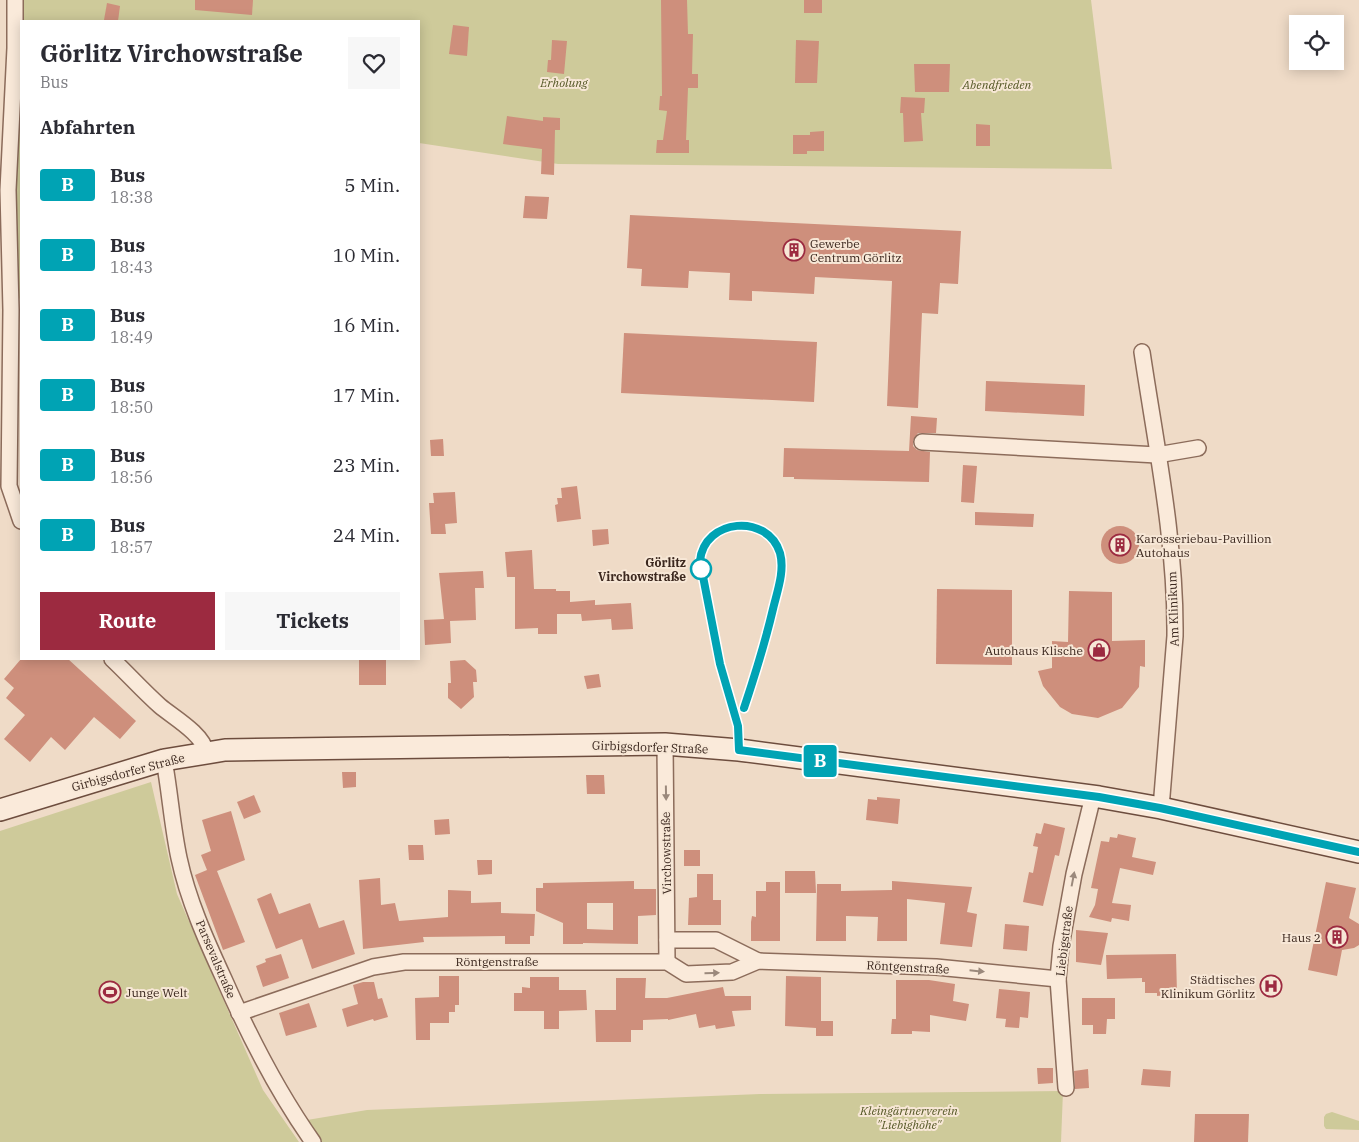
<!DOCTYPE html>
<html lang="de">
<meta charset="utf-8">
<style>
body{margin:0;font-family:"IBM Plex Serif",serif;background:#f7f7f7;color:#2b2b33;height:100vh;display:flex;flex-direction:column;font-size:19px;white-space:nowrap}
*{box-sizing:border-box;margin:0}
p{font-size:16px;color:#7c7c81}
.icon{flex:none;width:28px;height:28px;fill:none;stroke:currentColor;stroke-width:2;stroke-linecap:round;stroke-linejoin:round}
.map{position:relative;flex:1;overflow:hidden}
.side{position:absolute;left:20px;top:20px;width:400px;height:640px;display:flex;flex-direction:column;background:#fff;border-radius:0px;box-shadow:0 2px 12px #0003}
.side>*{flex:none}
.badge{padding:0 10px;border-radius:4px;font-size:18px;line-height:32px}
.fabs{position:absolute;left:1289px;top:15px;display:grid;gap:10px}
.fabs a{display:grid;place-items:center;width:55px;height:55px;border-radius:0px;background:#fff;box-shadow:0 2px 12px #0003;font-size:25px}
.map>.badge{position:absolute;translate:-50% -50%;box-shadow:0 0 0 2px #fff}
h2{padding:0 20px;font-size:19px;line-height:45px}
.round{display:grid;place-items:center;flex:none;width:52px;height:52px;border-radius:0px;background:#f7f7f7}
.head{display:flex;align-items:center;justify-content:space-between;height:85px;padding:0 20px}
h1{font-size:24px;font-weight:700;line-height:38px}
.primary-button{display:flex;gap:10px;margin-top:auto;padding:10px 20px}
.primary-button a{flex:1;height:58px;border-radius:0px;background:#9c2a40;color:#fff;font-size:20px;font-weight:700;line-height:58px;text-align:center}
.primary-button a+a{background:#f7f7f7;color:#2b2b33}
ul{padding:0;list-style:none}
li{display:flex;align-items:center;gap:15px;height:70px;padding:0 20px}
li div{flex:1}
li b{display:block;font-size:19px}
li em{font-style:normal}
li .badge{min-width:55px;font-weight:700;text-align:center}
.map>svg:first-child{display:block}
.green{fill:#ceca9a}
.building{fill:#ce8f7c;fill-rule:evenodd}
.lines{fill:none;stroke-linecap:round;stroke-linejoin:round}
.street-casing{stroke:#8c6c5b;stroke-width:18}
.secondary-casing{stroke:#6d4d3e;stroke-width:24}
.street{stroke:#faeada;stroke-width:15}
.secondary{stroke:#faeada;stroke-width:21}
.oneway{fill:#9b897c}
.line-casing{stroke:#fff;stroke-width:11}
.line{stroke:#00a3b4;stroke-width:8}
.stop-dot{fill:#fff;stroke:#00a3b4;stroke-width:2.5}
.labels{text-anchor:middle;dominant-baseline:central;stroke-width:4;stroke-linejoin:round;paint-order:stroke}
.park-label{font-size:12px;font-style:italic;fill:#555826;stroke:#f7e7d6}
.poi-label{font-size:12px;fill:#3c281f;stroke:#f7e7d6;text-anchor:start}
.stop-label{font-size:12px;font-weight:bold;fill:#3c281f;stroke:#f7e7d6;text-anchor:end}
.street-label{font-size:12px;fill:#3c281f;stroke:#f7e7d6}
</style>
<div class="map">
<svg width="1359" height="1142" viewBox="0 0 1359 1142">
<rect width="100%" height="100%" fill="#efdbc7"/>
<g class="green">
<path d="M 22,0 L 1091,0 L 1112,169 L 558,164 L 419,143 L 419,21 L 22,21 Z"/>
<path d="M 21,77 L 21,299 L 18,298 L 15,190 Z"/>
<path d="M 151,782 L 177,894 L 263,1090 L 299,1142 L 0,1142 L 0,831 Z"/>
<path d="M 1063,1091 L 1061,1142 L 317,1142 L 301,1121 L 367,1110 L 760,1094 Z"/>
<path d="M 1332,1112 L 1359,1121 L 1359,1130 L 1326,1129 L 1324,1126 L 1324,1117 L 1326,1114 Z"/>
</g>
<g class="building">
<path d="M 195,0 L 253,0 L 252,15 L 195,10 Z"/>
<path d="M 661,0 L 687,0 L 688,34 L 693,34 L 692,74 L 698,74 L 698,88 L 688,88 L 686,140 L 689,140 L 689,153 L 656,153 L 657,140 L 663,140 L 667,111 L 659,110 L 660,96 L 662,96 Z"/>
<rect x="804" y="0" width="18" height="13"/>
<path d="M 107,3 L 120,6 L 118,21 L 104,20 Z"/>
<path d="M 453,25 L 469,27 L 467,56 L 449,54 Z"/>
<path d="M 552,40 L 567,41 L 564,74 L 547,72 L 548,60 L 551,60 Z"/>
<path d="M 796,40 L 819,41 L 817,83 L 795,83 Z"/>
<path d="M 914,64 L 950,64 L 949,92 L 915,92 Z"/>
<path d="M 901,97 L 925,98 L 924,113 L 921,113 L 923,141 L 904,142 L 903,113 L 900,113 Z"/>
<path d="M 507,116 L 543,121 L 543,117 L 560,118 L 560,130 L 555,130 L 554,175 L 541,174 L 542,149 L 503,144 Z"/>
<path d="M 976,124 L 990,125 L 990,146 L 976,146 Z"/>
<path d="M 824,131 L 824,151 L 807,151 L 807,154 L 793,154 L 793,135 L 810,135 L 810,132 Z"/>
<path d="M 525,196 L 549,197 L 547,219 L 523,218 Z"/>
<path d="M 630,215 L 961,231 L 958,284 L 940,283 L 938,314 L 922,313 L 918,408 L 887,406 L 892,281 L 815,277 L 814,294 L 752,291 L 752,301 L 729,300 L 730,273 L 689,271 L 688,288 L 641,286 L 642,269 L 627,268 Z"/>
<path d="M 624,333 L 817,342 L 814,402 L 621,393 Z"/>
<path d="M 986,381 L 1085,385 L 1084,416 L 985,411 Z"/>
<path d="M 911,416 L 937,418 L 936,433 L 918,433 L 913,441 L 913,446 L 917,450 L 930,452 L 929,482 L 794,479 L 794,477 L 783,477 L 784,448 L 909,451 Z"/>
<path d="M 443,439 L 444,456 L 431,456 L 430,440 Z"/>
<path d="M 963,465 L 977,466 L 974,503 L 961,502 Z"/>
<path d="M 577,486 L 581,519 L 557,522 L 555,505 L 558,504 L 557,498 L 562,498 L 561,488 Z"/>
<path d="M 455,492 L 457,523 L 445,524 L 446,534 L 431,534 L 429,503 L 434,503 L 433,493 Z"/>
<path d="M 975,512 L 1034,514 L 1033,527 L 975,525 Z"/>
<circle cx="1120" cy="545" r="19"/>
<path d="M 608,529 L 609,544 L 593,546 L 592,530 Z"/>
<path d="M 532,550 L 534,589 L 556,589 L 556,591 L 570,591 L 570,602 L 595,600 L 595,605 L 631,603 L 633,629 L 612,630 L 611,619 L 582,621 L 581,614 L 557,614 L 557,634 L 538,634 L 538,628 L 515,629 L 515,577 L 507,577 L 505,552 Z"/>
<path d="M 483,571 L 484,588 L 475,588 L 476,620 L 450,621 L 451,643 L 425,645 L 424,620 L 444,619 L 439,573 Z"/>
<path d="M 937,589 L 1012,590 L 1012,665 L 936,664 Z"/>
<path d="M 1069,591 L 1112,592 L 1112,641 L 1145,640 L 1145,667 L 1140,666 L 1139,687 L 1122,708 L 1098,718 L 1072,714 L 1060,707 L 1043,686 L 1038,671 L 1052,668 L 1052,641 L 1068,642 Z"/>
<path d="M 21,659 L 68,659 L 136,721 L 120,739 L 94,717 L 65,750 L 51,737 L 30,762 L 4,739 L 25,715 L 6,698 L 14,688 L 4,679 Z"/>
<rect x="359" y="659" width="27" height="26"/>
<path d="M 465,660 L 476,670 L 477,682 L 473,682 L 474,697 L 461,709 L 448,698 L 448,683 L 451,683 L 450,661 Z"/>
<path d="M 599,674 L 601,687 L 587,689 L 584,676 Z"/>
<path d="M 342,772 L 356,772 L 356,787 L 343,788 Z"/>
<path d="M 586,775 L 604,775 L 605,794 L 587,794 Z"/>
<path d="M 254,795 L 261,812 L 244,819 L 237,802 Z"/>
<path d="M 877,797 L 900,799 L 898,824 L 866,820 L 868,799 L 877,800 Z"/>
<path d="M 231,811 L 245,860 L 217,871 L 245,942 L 223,950 L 195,875 L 207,870 L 201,855 L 211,851 L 202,820 Z"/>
<path d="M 449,819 L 450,834 L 435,835 L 434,820 Z"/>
<path d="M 1044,823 L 1065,828 L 1059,856 L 1055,855 L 1043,906 L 1023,902 L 1029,872 L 1033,873 L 1038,847 L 1033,846 L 1036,833 L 1041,834 Z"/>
<path d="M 1118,834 L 1136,838 L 1132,857 L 1156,862 L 1153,875 L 1120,868 L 1112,903 L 1131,905 L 1129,921 L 1112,918 L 1111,922 L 1089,917 L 1095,905 L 1098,889 L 1091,888 L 1101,841 L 1109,842 L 1110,837 L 1117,838 Z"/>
<path d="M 408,845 L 423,845 L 424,860 L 409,860 Z"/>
<rect x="684" y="850" width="16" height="16"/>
<path d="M 477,860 L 492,860 L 492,874 L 478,875 Z"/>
<path d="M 785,871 L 815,871 L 816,893 L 785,893 Z"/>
<path d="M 697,874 L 713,874 L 713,900 L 721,900 L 721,925 L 688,925 L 689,898 L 697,897 Z"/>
<path d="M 380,878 L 381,905 L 395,903 L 399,921 L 448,917 L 448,890 L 471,891 L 471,903 L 501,902 L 501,913 L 535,914 L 534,936 L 530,936 L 530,944 L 505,944 L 505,936 L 423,937 L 424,942 L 363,949 L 359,880 Z"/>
<path d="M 634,881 L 634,889 L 656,889 L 656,915 L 638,916 L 638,944 L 583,943 L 583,944 L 563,944 L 563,923 L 536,911 L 536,888 L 543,888 L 543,883 ZM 587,903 L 613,903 L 613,930 L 587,929 Z"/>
<path d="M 892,881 L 972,887 L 967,912 L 977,914 L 972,947 L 940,944 L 945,903 L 907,899 L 907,941 L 877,941 L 878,917 L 846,916 L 846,941 L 816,941 L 817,884 L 841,884 L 841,891 L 892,890 Z"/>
<path d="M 766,882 L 780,882 L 780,941 L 751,941 L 751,922 L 752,916 L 756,917 L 756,891 L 766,891 Z"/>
<path d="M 1326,882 L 1356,888 L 1349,918 L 1359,924 L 1359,945 L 1354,948 L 1342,950 L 1337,976 L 1308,970 Z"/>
<path d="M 271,893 L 279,914 L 310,903 L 319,928 L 344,920 L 355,954 L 312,969 L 302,939 L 276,949 L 257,899 Z"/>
<path d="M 1005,924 L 1029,926 L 1027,951 L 1003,949 Z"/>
<path d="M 1076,930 L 1108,933 L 1101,965 L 1076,962 Z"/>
<path d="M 281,954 L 289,978 L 263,987 L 256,966 L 266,962 L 265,959 Z"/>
<path d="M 1176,954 L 1177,994 L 1157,996 L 1157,993 L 1145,993 L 1145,982 L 1142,982 L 1142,978 L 1107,979 L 1106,955 Z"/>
<path d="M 439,976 L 459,976 L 459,1005 L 455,1005 L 455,1012 L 449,1012 L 449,1023 L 430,1023 L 430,1040 L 416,1040 L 415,998 L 439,997 Z"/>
<path d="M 786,976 L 821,977 L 821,1021 L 833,1021 L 833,1036 L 816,1036 L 816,1028 L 785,1026 Z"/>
<path d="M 530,977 L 559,977 L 559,990 L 586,990 L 587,1010 L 559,1011 L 559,1029 L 544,1029 L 544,1011 L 514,1011 L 514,993 L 522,993 L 522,987 L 530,988 Z"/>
<path d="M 616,978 L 646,978 L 645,998 L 667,998 L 723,987 L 725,996 L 751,996 L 751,1010 L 732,1011 L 735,1026 L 716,1029 L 715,1025 L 699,1028 L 696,1014 L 668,1020 L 668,1019 L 643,1020 L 643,1030 L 631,1030 L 631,1042 L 596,1042 L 595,1010 L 616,1010 Z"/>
<path d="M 896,980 L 929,980 L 955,984 L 953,1001 L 969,1004 L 966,1021 L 930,1015 L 930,1032 L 912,1031 L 912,1034 L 891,1034 L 892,1019 L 896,1019 Z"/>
<path d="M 363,982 L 374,982 L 378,999 L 382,998 L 388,1017 L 374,1021 L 373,1019 L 347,1027 L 342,1009 L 358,1004 L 353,985 Z"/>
<path d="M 999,989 L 1030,992 L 1028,1018 L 1020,1017 L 1019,1028 L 1005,1027 L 1006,1019 L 996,1018 Z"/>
<path d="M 1082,998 L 1115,998 L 1115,1019 L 1107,1019 L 1106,1034 L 1093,1034 L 1093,1025 L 1082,1025 Z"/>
<path d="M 309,1003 L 317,1027 L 286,1036 L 279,1013 Z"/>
<path d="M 1037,1068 L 1053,1068 L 1053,1083 L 1038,1084 Z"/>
<path d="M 1088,1069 L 1089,1088 L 1075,1089 L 1074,1071 Z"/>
<path d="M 1143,1069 L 1171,1071 L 1170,1087 L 1141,1085 Z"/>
<path d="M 1195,1114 L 1249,1114 L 1248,1142 L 1194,1142 Z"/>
</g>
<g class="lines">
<g class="street-casing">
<g id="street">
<path d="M 15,0 L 15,48 L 8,190 L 11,310 L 9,486 L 21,521"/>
<path d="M 1142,352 C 1156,446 1176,541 1175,636 L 1161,808"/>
<path d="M 922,442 L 1157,455 L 1198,448"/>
<path d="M 112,659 C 128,674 143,691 160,706 C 173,717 203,734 206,752"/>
<path d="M 665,744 L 667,962"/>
<path d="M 164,760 C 170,792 172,825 179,858 C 188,900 206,940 224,979 C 249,1036 277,1091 313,1142"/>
<path d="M 667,940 L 716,940 L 758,961"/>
<path d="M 239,1013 L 373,967 L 404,962 L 667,962 L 686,974 L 732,972 L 758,961 L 936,967 L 1058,979"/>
<path d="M 1066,1088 L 1058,979 L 1061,946 L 1074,874 L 1093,796"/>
</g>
</g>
<g class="secondary-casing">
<path id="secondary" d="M 0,810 L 164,760 L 225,750 L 665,744 L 739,750 L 1099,797 L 1161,808 L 1359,852"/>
</g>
<use href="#street" class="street"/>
<use href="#secondary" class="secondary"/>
</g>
<defs><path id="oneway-solid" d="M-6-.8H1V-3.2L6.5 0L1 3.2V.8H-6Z" transform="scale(1.25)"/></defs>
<g class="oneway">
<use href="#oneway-solid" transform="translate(666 793) rotate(89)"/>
<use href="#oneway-solid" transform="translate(1073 879) rotate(-79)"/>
<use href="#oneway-solid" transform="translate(977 971) rotate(6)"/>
<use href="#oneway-solid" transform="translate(712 973) rotate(-2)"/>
</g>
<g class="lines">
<g class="line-casing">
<path id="line" d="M 744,708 C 755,675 765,643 773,609 C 777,592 785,571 780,553 C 768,513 704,518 700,561 L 720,664 L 738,726 L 739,750 L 1099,797 L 1160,808 L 1359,852"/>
</g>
<use href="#line" class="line"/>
</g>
<defs>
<g id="building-ring" transform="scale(1.125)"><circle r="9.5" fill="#f7e7d6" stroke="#9c2a40" stroke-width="1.5"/><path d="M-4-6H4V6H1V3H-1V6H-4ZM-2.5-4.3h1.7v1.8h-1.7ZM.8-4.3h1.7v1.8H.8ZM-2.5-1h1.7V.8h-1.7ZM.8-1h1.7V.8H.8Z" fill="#9c2a40"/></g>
<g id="shop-ring" transform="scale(1.125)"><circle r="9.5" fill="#f7e7d6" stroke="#9c2a40" stroke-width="1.5"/><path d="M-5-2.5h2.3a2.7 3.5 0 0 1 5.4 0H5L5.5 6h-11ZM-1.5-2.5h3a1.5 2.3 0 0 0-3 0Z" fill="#9c2a40"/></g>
<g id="hospital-ring" transform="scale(1.125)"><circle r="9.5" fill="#f7e7d6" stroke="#9c2a40" stroke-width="1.5"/><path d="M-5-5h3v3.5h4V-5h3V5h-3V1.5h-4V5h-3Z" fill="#9c2a40"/></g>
<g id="stadium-ring" transform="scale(1.125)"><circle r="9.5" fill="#f7e7d6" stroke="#9c2a40" stroke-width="1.5"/><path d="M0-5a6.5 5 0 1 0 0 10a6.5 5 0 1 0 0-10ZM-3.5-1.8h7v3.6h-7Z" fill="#9c2a40"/></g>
</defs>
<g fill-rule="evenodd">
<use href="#building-ring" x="794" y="250"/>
<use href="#building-ring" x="1120" y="545"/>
<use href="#shop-ring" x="1099" y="650"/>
<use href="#building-ring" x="1337" y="937"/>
<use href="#hospital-ring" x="1271" y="986"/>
<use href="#stadium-ring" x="110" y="992"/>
</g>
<circle class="stop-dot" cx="701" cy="569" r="10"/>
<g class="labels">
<g class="park-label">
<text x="564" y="82">Erholung</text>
<text x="997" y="84">Abendfrieden</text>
<text x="909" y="1110">Kleingärtnerverein<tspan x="909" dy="14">"Liebighöhe"</tspan></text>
</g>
<g class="poi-label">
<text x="810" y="243">Gewerbe<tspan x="810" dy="14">Centrum Görlitz</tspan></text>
<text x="1136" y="538">Karosseriebau-Pavillion<tspan x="1136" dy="14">Autohaus</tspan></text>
<text x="1083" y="650" text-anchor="end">Autohaus Klische</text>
<text x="1321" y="937" text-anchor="end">Haus 2</text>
<text x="1255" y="979" text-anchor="end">Städtisches<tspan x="1255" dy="14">Klinikum Görlitz</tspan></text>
<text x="126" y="992">Junge Welt</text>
</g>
<g class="stop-label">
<text x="686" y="562">Görlitz<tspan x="686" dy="14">Virchowstraße</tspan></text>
</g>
<g class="street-label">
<text transform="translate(1173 609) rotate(-92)">Am Klinikum</text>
<text transform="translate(650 747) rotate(2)">Girbigsdorfer Straße</text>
<text transform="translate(128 772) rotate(-15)">Girbigsdorfer Straße</text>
<text transform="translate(666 853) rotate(-91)">Virchowstraße</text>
<text transform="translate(1064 941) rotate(-83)">Liebigstraße</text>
<text transform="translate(216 959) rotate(67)">Parsevalstraße</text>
<text x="497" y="961">Röntgenstraße</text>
<text transform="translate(908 967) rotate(3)">Röntgenstraße</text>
</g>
</g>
</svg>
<div class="fabs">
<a><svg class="icon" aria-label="locate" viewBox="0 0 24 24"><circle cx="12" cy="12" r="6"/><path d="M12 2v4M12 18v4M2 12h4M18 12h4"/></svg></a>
</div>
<b class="badge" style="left:820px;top:761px;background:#00a3b4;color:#fff">B</b>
<section class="side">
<div class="head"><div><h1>Görlitz Virchowstraße</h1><p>Bus</p></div><a class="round"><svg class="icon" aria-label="heart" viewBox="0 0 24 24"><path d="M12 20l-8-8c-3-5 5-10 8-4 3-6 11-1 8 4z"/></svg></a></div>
<h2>Abfahrten</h2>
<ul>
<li><span class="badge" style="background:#00a3b4;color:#fff">B</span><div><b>Bus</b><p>18:38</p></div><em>5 Min.</em></li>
<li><span class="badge" style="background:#00a3b4;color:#fff">B</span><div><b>Bus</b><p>18:43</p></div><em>10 Min.</em></li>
<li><span class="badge" style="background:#00a3b4;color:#fff">B</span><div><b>Bus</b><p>18:49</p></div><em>16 Min.</em></li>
<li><span class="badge" style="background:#00a3b4;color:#fff">B</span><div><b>Bus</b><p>18:50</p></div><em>17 Min.</em></li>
<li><span class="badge" style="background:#00a3b4;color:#fff">B</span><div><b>Bus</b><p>18:56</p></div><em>23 Min.</em></li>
<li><span class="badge" style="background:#00a3b4;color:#fff">B</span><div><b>Bus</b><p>18:57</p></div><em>24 Min.</em></li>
</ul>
<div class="primary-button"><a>Route</a><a>Tickets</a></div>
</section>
</div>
